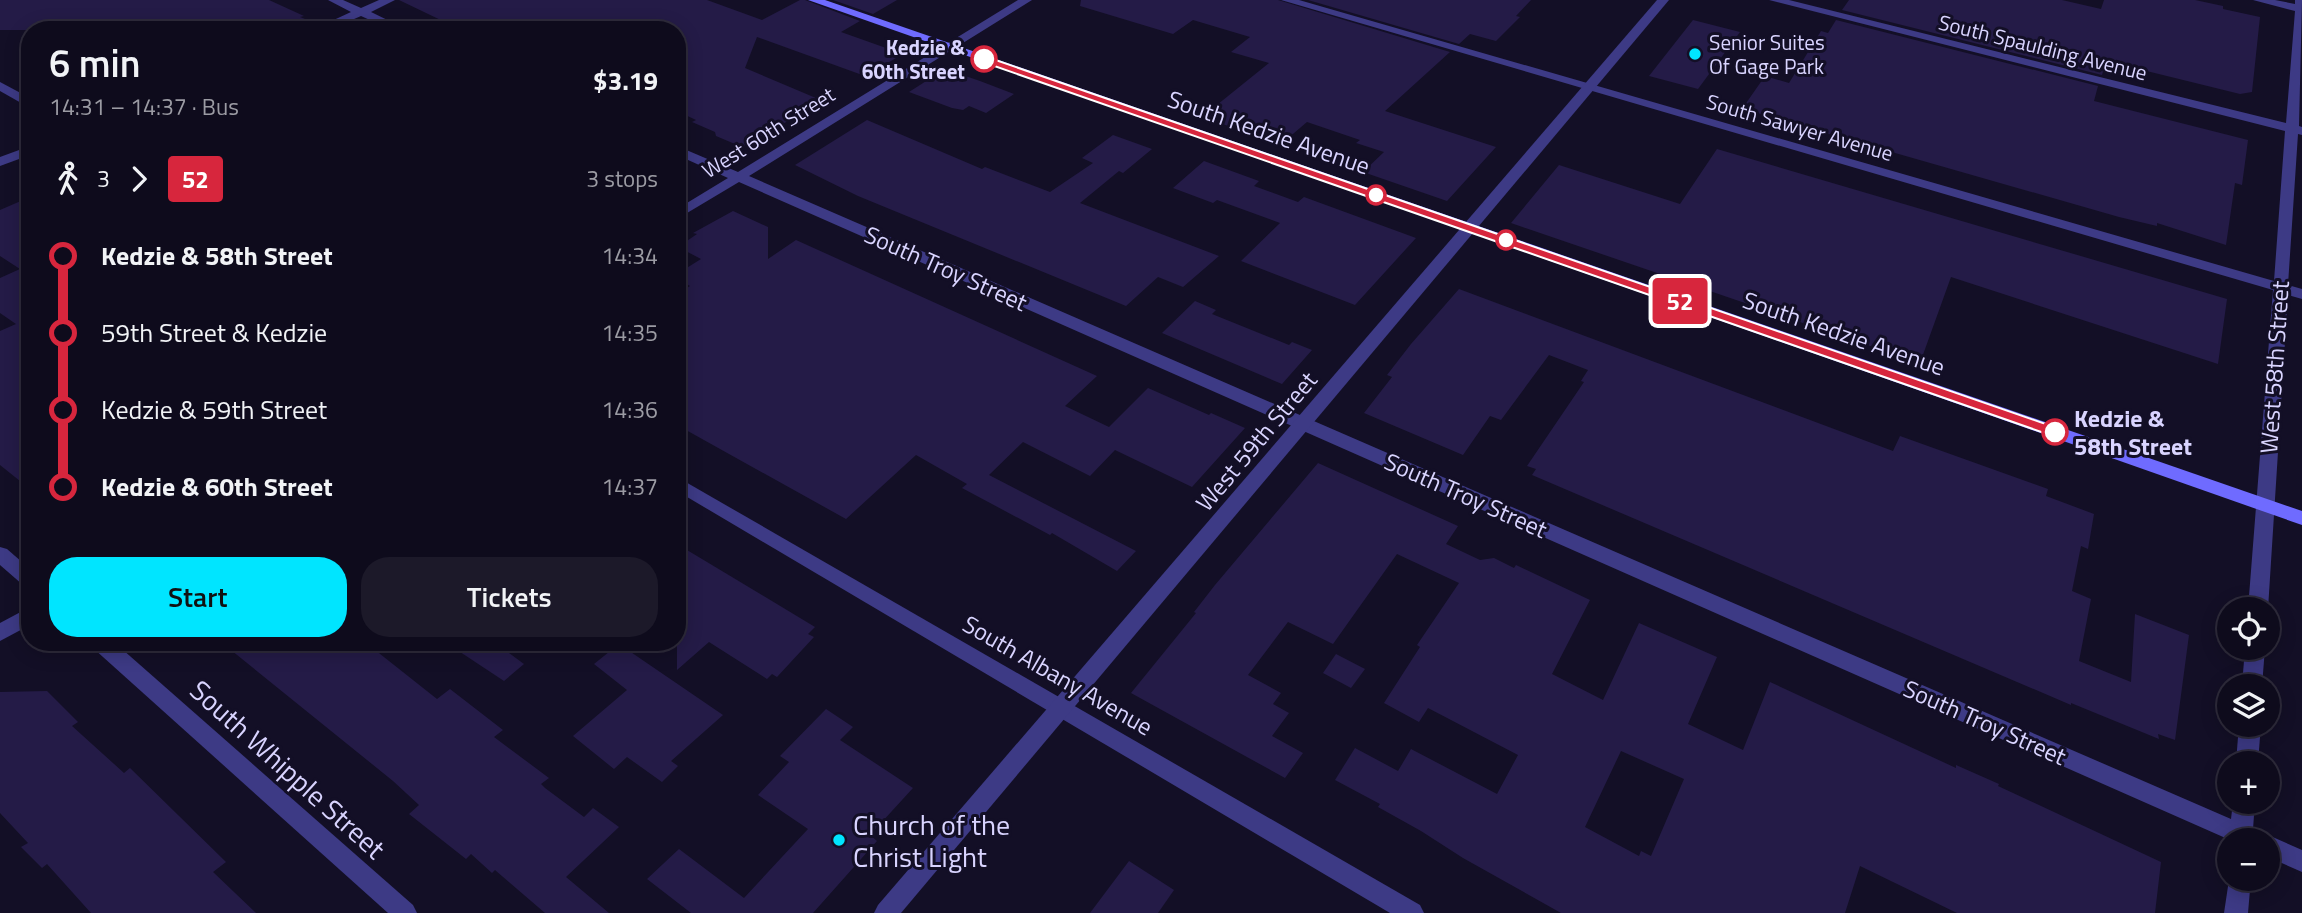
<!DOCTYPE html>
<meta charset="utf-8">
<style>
body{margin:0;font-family:"Titillium Web",sans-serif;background:#1c1929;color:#f1f3f6;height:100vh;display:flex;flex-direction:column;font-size:26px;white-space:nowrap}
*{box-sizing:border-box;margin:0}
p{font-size:23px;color:#9b9ba3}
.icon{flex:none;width:38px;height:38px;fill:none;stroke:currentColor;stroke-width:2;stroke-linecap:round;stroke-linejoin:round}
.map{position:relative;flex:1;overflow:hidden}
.sheet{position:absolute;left:21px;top:21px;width:665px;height:630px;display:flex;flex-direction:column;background:#0e0b1c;border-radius:28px;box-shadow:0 4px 18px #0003,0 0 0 2px #2e2b3b}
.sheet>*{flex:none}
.badge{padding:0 14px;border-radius:5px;font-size:24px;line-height:46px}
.buttons{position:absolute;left:2217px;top:597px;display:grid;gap:14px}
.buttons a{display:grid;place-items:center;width:63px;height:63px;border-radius:50%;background:#0e0b1c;box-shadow:0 4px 18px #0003,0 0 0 2px #2e2b3b;font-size:35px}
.map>.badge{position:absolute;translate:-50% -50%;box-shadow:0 0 0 4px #fff}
.legs{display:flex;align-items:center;gap:10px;height:77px;padding:0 28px;font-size:23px}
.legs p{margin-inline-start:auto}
.summary{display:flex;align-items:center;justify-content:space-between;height:119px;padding:0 28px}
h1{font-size:38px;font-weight:600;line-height:52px}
.primary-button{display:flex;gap:14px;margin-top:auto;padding:14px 28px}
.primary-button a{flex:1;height:80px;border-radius:28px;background:#00e5ff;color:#111;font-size:28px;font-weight:600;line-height:80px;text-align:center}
.primary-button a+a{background:#1c1929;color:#f1f3f6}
ul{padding:0 28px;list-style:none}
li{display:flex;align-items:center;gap:24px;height:77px;font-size:26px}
li i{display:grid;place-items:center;width:10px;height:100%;margin:0 9px;background:currentColor}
li i::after{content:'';width:18px;height:18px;margin:-9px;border:5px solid;border-radius:50%;background:#0e0b1c}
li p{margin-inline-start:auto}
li:first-child i{background:linear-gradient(#0000 50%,currentColor 0)}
li:last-child i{background:linear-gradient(currentColor 50%,#0000 0)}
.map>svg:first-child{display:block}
.building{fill:#241b47;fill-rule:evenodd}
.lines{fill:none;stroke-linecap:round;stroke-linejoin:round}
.minor{fill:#3d3a85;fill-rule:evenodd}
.tertiary{fill:#3d3a85;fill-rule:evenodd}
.secondary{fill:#6f6bff;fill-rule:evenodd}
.line-1{fill:#d7263d;stroke:#fff;stroke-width:2}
.poi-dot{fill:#00e5ff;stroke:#130f26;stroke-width:2.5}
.stop-1-dot{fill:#fff;stroke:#d7263d;stroke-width:3.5}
.labels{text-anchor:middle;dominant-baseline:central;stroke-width:6;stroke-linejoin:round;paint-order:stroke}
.far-poi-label{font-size:21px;fill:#d9d4ff;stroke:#130f26;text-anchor:start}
.far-stop-label{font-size:21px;font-weight:bold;fill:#d9d4ff;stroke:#130f26;text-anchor:end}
.far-street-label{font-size:21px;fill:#d9d4ff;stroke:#130f26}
.street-label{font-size:24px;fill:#d9d4ff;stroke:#130f26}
.stop-label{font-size:24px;font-weight:bold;fill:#d9d4ff;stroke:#130f26;text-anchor:start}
.near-street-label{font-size:28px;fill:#d9d4ff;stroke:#130f26}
.near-poi-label{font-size:28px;fill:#d9d4ff;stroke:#130f26;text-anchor:start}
</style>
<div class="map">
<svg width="2302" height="913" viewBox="0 0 2302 913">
<rect width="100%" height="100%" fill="#130f26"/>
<g class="building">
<path d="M 0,0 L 269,0 L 304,16 L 300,17 L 305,19 L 280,30 L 0,30 Z"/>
<path d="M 399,0 L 707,0 L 762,20 L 800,0 L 805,0 L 860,21 L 841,32 L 903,54 L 865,76 L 757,37 L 745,68 L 823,101 L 742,147 L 716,136 L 715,132 L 692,122 L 696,120 L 677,111 L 677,30 L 448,30 L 449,24 Z"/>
<path d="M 833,0 L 897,0 L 873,14 Z"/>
<path d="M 1081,0 L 1278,0 L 1450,52 L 1385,111 L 1496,147 L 1447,201 L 1363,172 L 1384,152 L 1356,143 L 1360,140 L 1307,122 L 1287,139 L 1245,125 L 1240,130 L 1202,117 L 1269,63 L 1231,52 L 1250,37 L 1193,20 L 1173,34 L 1080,6 Z"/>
<path d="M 1308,0 L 1531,0 L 1516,16 L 1520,17 L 1496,41 L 1470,34 L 1459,44 Z"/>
<path d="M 1849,0 L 2062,0 L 2101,9 L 2104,0 L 2195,0 L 2223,6 L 2223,9 L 2260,17 L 2252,92 L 2240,94 L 2106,61 L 2102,75 L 1842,10 Z"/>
<path d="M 1693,20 L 1740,32 L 1698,89 L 1649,76 Z"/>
<path d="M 1836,20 L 2098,86 L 2094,101 L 2248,140 L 2242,185 L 2235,183 L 2226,245 L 2157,223 L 2157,226 L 2119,217 L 1787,122 L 1766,113 L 1761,114 L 1742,109 L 1765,76 L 1789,83 L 1821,31 L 1828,33 Z"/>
<path d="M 945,69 L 980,81 L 1014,94 L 986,113 L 969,106 L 963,110 L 952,108 L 909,92 Z"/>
<path d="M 867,120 L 982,169 L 985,167 L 1050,192 L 1093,163 L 1082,158 L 1113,135 L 1152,149 L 1123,173 L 1119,171 L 1080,203 L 1219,256 L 1183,287 L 1158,277 L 1126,306 L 858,196 L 795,165 Z"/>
<path d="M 1717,149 L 2227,299 L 2218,364 L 1951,277 L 1920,363 L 1511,223 L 1559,165 L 1680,204 Z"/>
<path d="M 1204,161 L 1259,181 L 1254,186 L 1298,202 L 1304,197 L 1416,238 L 1355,305 L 1241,261 L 1280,223 L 1217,200 L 1213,203 L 1173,188 Z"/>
<path d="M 30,197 L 30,489 L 0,465 L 0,331 L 16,324 L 0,313 L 0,278 L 20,269 L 0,256 L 0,210 Z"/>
<path d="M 733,211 L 768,227 L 768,259 L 796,240 L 1097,376 L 1065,406 L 1109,427 L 1148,388 L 1209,415 L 1211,413 L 1245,428 L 1192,487 L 1115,450 L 1090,476 L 1023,442 L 989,475 L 1136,551 L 1117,571 L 1052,533 L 1050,535 L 962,488 L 967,484 L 916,455 L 846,519 L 677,425 L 677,294 L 690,286 L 677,279 L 677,274 L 701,259 L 678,247 L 697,234 L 693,233 Z"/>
<path d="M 1459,289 L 1893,451 L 1900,436 L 2048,489 L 2046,496 L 2094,514 L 2088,549 L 2081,546 L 2072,591 L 2091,599 L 2079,661 L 2131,682 L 2135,614 L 2189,635 L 2175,740 L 2158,734 L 2159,739 L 2071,703 L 2071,705 L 1532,475 L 1536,469 L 1527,466 L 1584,382 L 1581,381 L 1588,370 L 1549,355 L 1501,420 L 1490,416 L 1463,455 L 1364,413 L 1392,377 L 1387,375 L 1411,344 Z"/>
<path d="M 1195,301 L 1216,310 L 1212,314 L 1289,345 L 1292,342 L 1312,350 L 1282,384 L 1162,333 Z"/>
<path d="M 1318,463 L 1458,526 L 1446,544 L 1480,560 L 1494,558 L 1514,568 L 1516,565 L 1590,600 L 1552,674 L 1603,700 L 1639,623 L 1717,657 L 1688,724 L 1743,750 L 1770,682 L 1956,768 L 1956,765 L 1999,784 L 1998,786 L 2161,862 L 2155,913 L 1957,913 L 1860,866 L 1845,913 L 1561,913 L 1463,858 L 1421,831 L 1378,807 L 1380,804 L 1335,780 L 1355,748 L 1398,771 L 1411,749 L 1497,794 L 1518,755 L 1428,708 L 1419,722 L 1384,703 L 1420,647 L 1417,645 L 1459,583 L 1397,554 L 1333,644 L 1288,622 L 1248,675 L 1281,693 L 1273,704 L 1289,713 L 1272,736 L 1303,753 L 1285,778 L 1131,693 L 1196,613 L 1194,612 L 1215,585 ZM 1621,751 L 1684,779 L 1651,856 L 1641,851 L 1639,856 L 1585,827 Z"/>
<path d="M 677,544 L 815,627 L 808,634 L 814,637 L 777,677 L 772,674 L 767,679 L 709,642 L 677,670 Z"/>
<path d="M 221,642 L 365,642 L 437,699 L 450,689 L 503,730 L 494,737 L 549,778 L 541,784 L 545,788 L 584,817 L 593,808 L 619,827 L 566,877 L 609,913 L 545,913 L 495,870 L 492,873 L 471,854 L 466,859 L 409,814 L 419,805 L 393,781 Z"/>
<path d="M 445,642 L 494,642 L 524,664 L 504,681 Z"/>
<path d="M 619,644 L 723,715 L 671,761 L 678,766 L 662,782 L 627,757 L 614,769 L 573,736 L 627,690 L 594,664 Z"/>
<path d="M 1336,654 L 1365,669 L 1351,688 L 1323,673 Z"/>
<path d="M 47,691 L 78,722 L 72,726 L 124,773 L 130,768 L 226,862 L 213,872 L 256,913 L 91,913 L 47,864 L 42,868 L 21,847 L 28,843 L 0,813 L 0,692 Z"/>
<path d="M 826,709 L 853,727 L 840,740 L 913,788 L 870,835 L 877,841 L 813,913 L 691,913 L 647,879 L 679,849 L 744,898 L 808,829 L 758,795 L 789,762 L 780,756 Z"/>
<path d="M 1129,861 L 1174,890 L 1158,913 L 1090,913 Z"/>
</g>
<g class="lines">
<g class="minor">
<path d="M 328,0 L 343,0 L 361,8 L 379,0 L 395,0 L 371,12 L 408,30 L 392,30 L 361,16 L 329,30 L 312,30 L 351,12 Z"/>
<path d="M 1018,0 L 1032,0 L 749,176 L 2231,819 L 2233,802 L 2255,802 L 2253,829 L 2262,833 L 2264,837 L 2268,835 L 2302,850 L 2302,872 L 2268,857 L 2268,840 L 2230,840 L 739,182 L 677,219 L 677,209 L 728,178 L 677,155 L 677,146 L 738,172 Z"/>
<path d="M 1281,0 L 1299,0 L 2274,281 L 2285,131 L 1769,0 L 1789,0 L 2286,123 L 2295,11 L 2253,0 L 2275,0 L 2295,4 L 2295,0 L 2302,0 L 2299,126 L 2302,127 L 2302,135 L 2298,134 L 2288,285 L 2302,289 L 2302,299 L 2288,295 L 2268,609 L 2248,609 L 2273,290 Z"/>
<path d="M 0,82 L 30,98 L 30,108 L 0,91 Z"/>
<path d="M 30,146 L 30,155 L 0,166 L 0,157 Z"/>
<path d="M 677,477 L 1420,905 L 1424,913 L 1390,913 L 677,491 Z"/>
<path d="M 0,547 L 7,549 L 30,569 L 30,587 L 23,585 L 0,565 Z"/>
<path d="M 30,607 L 30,625 L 0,641 L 0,623 Z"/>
<path d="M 90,642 L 114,642 L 413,905 L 417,913 L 388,913 L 93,648 Z"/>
<path d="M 2245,648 L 2265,648 L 2262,686 L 2242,686 Z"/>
<path d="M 2239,724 L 2261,724 L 2258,763 L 2236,763 Z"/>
<path d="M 2230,873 L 2230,878 L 2251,878 L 2248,913 L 2224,913 Z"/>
</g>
<path class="tertiary" d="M 1657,0 L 1669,0 L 901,913 L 874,913 L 878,905 Z"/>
<path class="secondary" d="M 808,0 L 825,0 L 2302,511 L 2302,525 Z"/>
</g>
<path class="line-1" d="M 984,56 L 2060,429 L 2062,432 L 2060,435 L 2050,435 L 980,61 L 980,57 Z"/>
<g class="poi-dot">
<circle cx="1695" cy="54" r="7"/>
<circle cx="839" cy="840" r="7"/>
</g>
<g class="stop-1-dot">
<circle cx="984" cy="59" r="12"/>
<circle cx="1376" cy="195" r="9"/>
<circle cx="1506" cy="240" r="9"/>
<circle cx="2055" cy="432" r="12"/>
</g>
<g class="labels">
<g class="far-poi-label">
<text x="1709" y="42">Senior Suites<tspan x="1709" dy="24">Of Gage Park</tspan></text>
</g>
<g class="far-stop-label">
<text x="965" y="47">Kedzie &amp;<tspan x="965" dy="24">60th Street</tspan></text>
</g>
<g class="far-street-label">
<text transform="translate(2043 47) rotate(14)">South Spaulding Avenue</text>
<text transform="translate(1800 127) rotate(16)">South Sawyer Avenue</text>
<text transform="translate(768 132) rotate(-32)">West 60th Street</text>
</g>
<g class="street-label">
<text transform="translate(1269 132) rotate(19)">South Kedzie Avenue</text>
<text transform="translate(946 268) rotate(24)">South Troy Street</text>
<text transform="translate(1844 333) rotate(19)">South Kedzie Avenue</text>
<text transform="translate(2274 367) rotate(-86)">West 58th Street</text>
<text transform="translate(1256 441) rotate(-50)">West 59th Street</text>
<text transform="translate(1466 495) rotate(24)">South Troy Street</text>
<text transform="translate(1058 675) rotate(30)">South Albany Avenue</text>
<text transform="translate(1985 722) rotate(24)">South Troy Street</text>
</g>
<g class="stop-label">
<text x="2074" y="418">Kedzie &amp;<tspan x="2074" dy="28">58th Street</tspan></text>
</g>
<g class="near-street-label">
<text transform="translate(288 769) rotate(42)">South Whipple Street</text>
</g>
<g class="near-poi-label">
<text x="853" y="824">Church of the<tspan x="853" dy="32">Christ Light</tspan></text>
</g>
</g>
</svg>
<div class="buttons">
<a><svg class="icon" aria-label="locate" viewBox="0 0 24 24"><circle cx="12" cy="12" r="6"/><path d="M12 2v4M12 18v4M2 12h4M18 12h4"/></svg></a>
<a><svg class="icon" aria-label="layers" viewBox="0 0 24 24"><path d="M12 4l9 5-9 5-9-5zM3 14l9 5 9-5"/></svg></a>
<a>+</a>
<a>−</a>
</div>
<b class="badge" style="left:1680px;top:301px;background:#d7263d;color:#fff">52</b>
<section class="sheet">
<div class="summary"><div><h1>6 min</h1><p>14:31 – 14:37 · Bus</p></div><b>$3.19</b></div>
<div class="legs"><svg class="icon" aria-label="walk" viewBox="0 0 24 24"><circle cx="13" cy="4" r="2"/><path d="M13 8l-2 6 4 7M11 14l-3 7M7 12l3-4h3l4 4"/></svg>3<svg class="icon" aria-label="forward" viewBox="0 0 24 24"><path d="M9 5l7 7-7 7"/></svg><b class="badge" style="background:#d7263d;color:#fff">52</b><p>3 stops</p></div>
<ul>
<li><i style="color:#d7263d"></i><b>Kedzie &amp; 58th Street</b><p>14:34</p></li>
<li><i style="color:#d7263d"></i><span>59th Street &amp; Kedzie</span><p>14:35</p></li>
<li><i style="color:#d7263d"></i><span>Kedzie &amp; 59th Street</span><p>14:36</p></li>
<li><i style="color:#d7263d"></i><b>Kedzie &amp; 60th Street</b><p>14:37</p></li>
</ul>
<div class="primary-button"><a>Start</a><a>Tickets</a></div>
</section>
</div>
